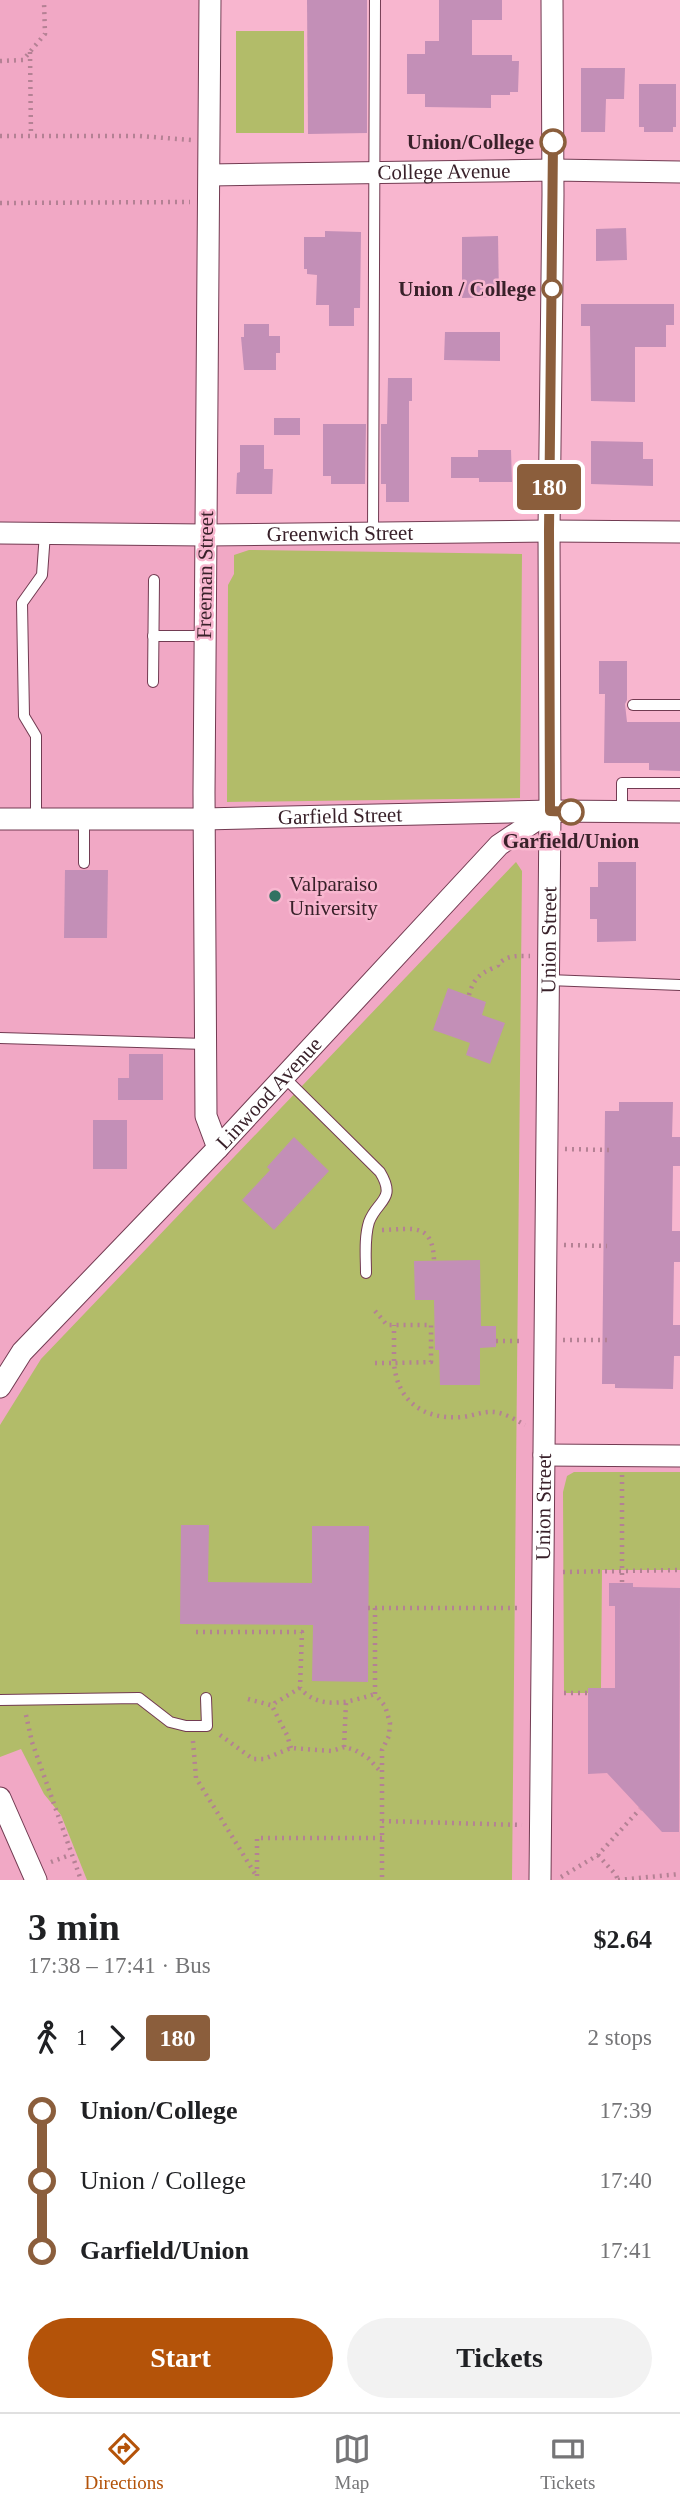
<!DOCTYPE html>
<meta charset="utf-8">
<style>
body{margin:0;font-family:"Times New Roman",serif;background:#f2f2f2;color:#202124;height:100vh;display:flex;flex-direction:column;font-size:26px;white-space:nowrap}
*{box-sizing:border-box;margin:0}
p{font-size:23px;color:#757577}
.icon{flex:none;width:38px;height:38px;fill:none;stroke:currentColor;stroke-width:2;stroke-linecap:round;stroke-linejoin:round}
.map{position:relative;height:1880px;overflow:hidden}
.panel{display:flex;flex-direction:column;background:#fff;flex:1}
.panel>*{flex:none}
.badge{padding:0 14px;border-radius:5px;font-size:24px;line-height:46px}
.map>.badge{position:absolute;translate:-50% -50%;box-shadow:0 0 0 4px #fff}
.legs{display:flex;align-items:center;gap:10px;height:77px;padding:0 28px;font-size:23px}
.legs p{margin-inline-start:auto}
.summary{display:flex;align-items:center;justify-content:space-between;height:119px;padding:0 28px}
h1{font-size:38px;font-weight:700;line-height:52px}
.primary-button{display:flex;gap:14px;margin-top:auto;padding:14px 28px}
.primary-button a{flex:1;height:80px;border-radius:42px;background:#b45309;color:#fff;font-size:28px;font-weight:700;line-height:80px;text-align:center}
.primary-button a+a{background:#f2f2f2;color:#202124}
ul{padding:0 28px;list-style:none}
li{display:flex;align-items:center;gap:24px;height:70px;font-size:26px}
li i{display:grid;place-items:center;width:10px;height:100%;margin:0 9px;background:currentColor}
li i::after{content:'';width:18px;height:18px;margin:-9px;border:5px solid;border-radius:50%;background:#fff}
li p{margin-inline-start:auto}
li:first-child i{background:linear-gradient(#0000 50%,currentColor 0)}
li:last-child i{background:linear-gradient(currentColor 50%,#0000 0)}
.menu{display:flex;justify-content:space-around;align-items:center;height:98px;border-top:2px solid #e0e0e0;background:#fff;font-size:19px;color:#757577}
.menu a{display:grid;justify-items:center;gap:4px}
.menu .current{color:#b45309}
.map>svg:first-child{display:block}
.built{fill:#f1a8c5}
.green{fill:#b2bc69}
.building{fill:#c38fb7}
.lines{fill:none;stroke-linecap:round;stroke-linejoin:round}
.lane-casing{stroke:#723b52;stroke-width:12}
.street-casing{stroke:#723b52;stroke-width:23}
.path{stroke:#b48194;stroke-width:4.5;stroke-dasharray:2 5;stroke-linecap:butt}
.lane{stroke:#fff;stroke-width:10}
.street{stroke:#fff;stroke-width:21}
.line-1-casing{stroke:#fff;stroke-width:16}
.line-1{stroke:#8b5e3c;stroke-width:10}
.stop-1-dot{fill:#fff;stroke:#8b5e3c;stroke-width:3.5}
.poi-dot{fill:#317262;stroke:#f8b6cf;stroke-width:2.5}
.labels{text-anchor:middle;dominant-baseline:central;stroke-width:5;stroke-linejoin:round;paint-order:stroke}
.stop-label{font-size:21px;font-weight:bold;fill:#39212a;stroke:#f8b6cf;text-anchor:end}
.street-label{font-size:21px;fill:#39212a;stroke:#f8b6cf}
.poi-label{font-size:21px;fill:#39212a;stroke:#f8b6cf;text-anchor:start}
</style>
<div class="map">
<svg width="680" height="1880" viewBox="0 0 680 1880">
<rect width="100%" height="100%" fill="#f8b6cf"/>
<path class="built" d="M 0,0 L 210,0 L 205,535 L 549,531 L 544,1455 L 680,1456 L 680,1880 L 0,1880 Z"/>
<g class="green">
<rect x="236" y="31" width="68" height="102"/>
<path d="M 249,550 L 522,554 L 520,798 L 227,802 L 228,585 L 234,574 L 234,555 Z"/>
<path d="M 516,862 L 522,871 L 512,1880 L 87,1880 L 61,1815 L 44,1794 L 21,1749 L 0,1757 L 0,1425 L 41,1359 Z"/>
<path d="M 574,1472 L 680,1472 L 680,1570 L 602,1570 L 601,1688 L 588,1693 L 564,1693 L 563,1492 L 567,1476 Z"/>
</g>
<g class="building">
<path d="M 307,0 L 367,0 L 367,133 L 308,134 Z"/>
<path d="M 439,0 L 502,0 L 502,20 L 472,20 L 472,55 L 512,55 L 512,61 L 519,61 L 518,92 L 510,92 L 510,95 L 491,95 L 491,108 L 425,107 L 425,94 L 407,94 L 407,54 L 425,54 L 425,41 L 439,41 Z"/>
<path d="M 581,68 L 625,68 L 624,99 L 606,99 L 605,132 L 581,132 Z"/>
<path d="M 639,84 L 676,84 L 676,127 L 673,127 L 673,132 L 644,132 L 644,127 L 639,127 Z"/>
<path d="M 626,228 L 627,260 L 596,261 L 596,229 Z"/>
<path d="M 325,231 L 361,232 L 360,308 L 354,308 L 354,326 L 329,326 L 329,305 L 316,305 L 317,275 L 307,274 L 307,269 L 304,269 L 304,237 L 325,237 Z"/>
<path d="M 498,236 L 499,297 L 462,298 L 462,237 Z"/>
<path d="M 581,304 L 674,304 L 674,325 L 666,325 L 666,347 L 635,347 L 635,402 L 591,401 L 590,326 L 581,326 Z"/>
<path d="M 244,324 L 269,324 L 269,336 L 280,336 L 280,353 L 276,353 L 276,370 L 244,370 L 241,337 L 244,337 Z"/>
<path d="M 445,332 L 500,332 L 500,361 L 444,360 Z"/>
<path d="M 388,378 L 412,378 L 412,401 L 409,401 L 409,502 L 386,502 L 386,484 L 381,484 L 381,424 L 387,424 Z"/>
<rect x="274" y="418" width="26" height="17"/>
<path d="M 323,424 L 366,424 L 365,484 L 331,484 L 331,476 L 323,476 Z"/>
<path d="M 591,441 L 643,442 L 643,459 L 653,459 L 653,486 L 591,484 Z"/>
<path d="M 240,445 L 264,445 L 264,469 L 273,469 L 272,494 L 236,494 L 237,473 L 240,472 Z"/>
<path d="M 478,450 L 511,450 L 512,482 L 479,482 L 479,478 L 451,478 L 451,457 L 478,457 Z"/>
<path d="M 599,661 L 627,661 L 627,700 L 625,704 L 627,722 L 680,722 L 680,771 L 649,770 L 649,763 L 604,763 L 605,694 L 599,694 Z"/>
<path d="M 598,862 L 636,862 L 636,941 L 597,942 L 597,919 L 590,919 L 590,887 L 598,887 Z"/>
<path d="M 65,870 L 108,870 L 107,938 L 64,938 Z"/>
<path d="M 448,988 L 486,1002 L 482,1015 L 505,1023 L 490,1064 L 466,1055 L 470,1043 L 433,1030 Z"/>
<path d="M 129,1054 L 163,1054 L 163,1100 L 118,1100 L 118,1078 L 129,1078 Z"/>
<path d="M 619,1102 L 673,1102 L 672,1137 L 680,1137 L 680,1166 L 673,1166 L 672,1231 L 680,1231 L 680,1262 L 674,1262 L 673,1325 L 680,1325 L 680,1356 L 674,1356 L 673,1389 L 615,1388 L 615,1384 L 602,1384 L 605,1111 L 619,1111 Z"/>
<rect x="93" y="1120" width="34" height="49"/>
<path d="M 294,1137 L 329,1171 L 274,1230 L 242,1200 L 270,1170 L 267,1167 Z"/>
<path d="M 480,1260 L 481,1326 L 496,1326 L 496,1347 L 480,1348 L 480,1385 L 440,1385 L 439,1350 L 435,1350 L 434,1300 L 415,1300 L 414,1261 Z"/>
<path d="M 181,1525 L 209,1525 L 208,1582 L 312,1583 L 312,1526 L 369,1526 L 368,1682 L 312,1681 L 313,1625 L 180,1624 Z"/>
<path d="M 609,1583 L 633,1583 L 633,1587 L 680,1588 L 679,1832 L 662,1832 L 607,1773 L 588,1774 L 588,1688 L 615,1688 L 615,1606 L 609,1606 Z"/>
</g>
<g class="lines">
<g class="lane-casing">
<g id="lane">
<path d="M 373,533 L 375,0"/>
<path d="M 153,636 L 204,636"/>
<path d="M 153,682 L 154,580"/>
<path d="M 633,705 L 680,705"/>
<path d="M 622,812 L 622,783 L 680,783"/>
<path d="M 36,819 L 36,736 L 24,716 L 22,603 L 42,575 L 45,533"/>
<path d="M 84,863 L 84,819"/>
<path d="M 548,980 L 680,985"/>
<path d="M 0,1038 L 206,1044"/>
<path d="M 284,1077 L 380,1172 C 397,1200 377,1200 369,1222 C 364,1238 366,1257 366,1273"/>
<path d="M 0,1700 L 139,1698 L 170,1722 L 186,1726 L 207,1726 L 206,1698"/>
</g>
</g>
<g class="street-casing">
<g id="street">
<path d="M 210,0 L 204,793 L 206,1116 L 218,1148"/>
<path id="s1" d="M 210,175 L 553,170 L 680,172"/>
<path id="s2" d="M 0,533 L 205,535 L 549,531 L 680,532"/>
<path id="s3" d="M 0,819 L 204,819 L 550,811 L 680,812"/>
<path id="s4" d="M 0,1387 L 22,1352 L 218,1148 L 499,845 L 550,811"/>
<path d="M 544,1455 L 680,1456"/>
<path d="M 0,1798 L 36,1880"/>
<path id="s5" d="M 540,1880 L 550,811 L 549,531 L 553,194 L 552,0"/>
</g>
</g>
<g class="path">
<path d="M 30,52 L 31,136"/>
<path d="M 0,61 L 23,60 L 45,34 L 44,2"/>
<path d="M 0,136 L 140,136 L 191,140"/>
<path d="M 0,203 L 190,202"/>
<path d="M 469,995 C 473,980 479,974 493,968 C 503,963 494,967 502,961 C 510,955 520,956 530,956"/>
<path d="M 565,1149 L 609,1150"/>
<path d="M 382,1230 C 413,1229 433,1222 434,1261"/>
<path d="M 564,1245 L 607,1246"/>
<path d="M 375,1311 L 387,1325 L 431,1325 L 431,1362 L 394,1363 C 397,1401 423,1420 462,1417 C 472,1416 484,1411 494,1412 C 505,1413 516,1420 525,1425"/>
<path d="M 563,1340 L 608,1340"/>
<path d="M 496,1341 L 524,1341"/>
<path d="M 375,1363 L 394,1363 L 394,1325"/>
<path d="M 622,1475 L 622,1583"/>
<path d="M 563,1572 L 680,1570"/>
<path d="M 368,1608 L 522,1608"/>
<path d="M 375,1608 L 375,1694 L 385,1706 L 390,1723 L 389,1736 L 382,1750 L 382,1880"/>
<path d="M 196,1632 L 302,1632 L 300,1688 C 319,1711 350,1702 375,1694"/>
<path d="M 564,1693 L 588,1693"/>
<path d="M 248,1699 L 274,1706"/>
<path d="M 26,1715 L 32,1742 L 81,1880"/>
<path d="M 220,1735 L 253,1759 L 264,1759 L 291,1748 L 332,1751 L 344,1747 L 355,1750 L 368,1758 L 382,1773"/>
<path d="M 193,1741 L 196,1778 L 257,1877"/>
<path d="M 344,1747 L 346,1702"/>
<path d="M 291,1748 L 287,1735 L 273,1708 L 275,1703 L 300,1688"/>
<path d="M 382,1821 L 522,1825"/>
<path d="M 598,1855 L 616,1875 L 618,1880"/>
<path d="M 51,1862 L 70,1855"/>
<path d="M 257,1876 L 257,1838 L 382,1838"/>
<path d="M 561,1877 L 598,1855 L 640,1809"/>
<path d="M 618,1880 L 680,1874"/>
</g>
<use href="#lane" class="lane"/>
<use href="#street" class="street"/>
</g>
<g class="lines">
<g class="line-1-casing">
<path id="line-1" d="M 553,142 L 549,531 L 550,811 L 571,812"/>
</g>
<use href="#line-1" class="line-1"/>
</g>
<g class="stop-1-dot">
<circle cx="553" cy="142" r="12"/>
<circle cx="552" cy="289" r="9"/>
<circle cx="571" cy="812" r="12"/>
</g>
<circle class="poi-dot" cx="275" cy="896" r="7"/>
<g class="labels">
<g class="stop-label">
<text x="534" y="142">Union/College</text>
<text x="536" y="289">Union / College</text>
<text x="571" y="841" text-anchor="middle">Garfield/Union</text>
</g>
<g class="street-label">
<text stroke="none"><textPath href="#s1" startOffset="234">College Avenue</textPath></text>
<text stroke="none"><textPath href="#s2" startOffset="340">Greenwich Street</textPath></text>
<text transform="translate(205 575) rotate(-89)">Freeman Street</text>
<text stroke="none"><textPath href="#s3" startOffset="340">Garfield Street</textPath></text>
<text stroke="none"><textPath href="#s5" startOffset="940">Union Street</textPath></text>
<text stroke="none"><textPath href="#s4" startOffset="399">Linwood Avenue</textPath></text>
<text stroke="none"><textPath href="#s5" startOffset="373">Union Street</textPath></text>
</g>
<g class="poi-label">
<text x="289" y="884">Valparaiso<tspan x="289" dy="24">University</tspan></text>
</g>
</g>
</svg>
<b class="badge" style="left:549px;top:487px;background:#8b5e3c;color:#fff">180</b>
</div>
<section class="panel">
<div class="summary"><div><h1>3 min</h1><p>17:38 – 17:41 · Bus</p></div><b>$2.64</b></div>
<div class="legs"><svg class="icon" aria-label="walk" viewBox="0 0 24 24"><circle cx="13" cy="4" r="2"/><path d="M13 8l-2 6 4 7M11 14l-3 7M7 12l3-4h3l4 4"/></svg>1<svg class="icon" aria-label="forward" viewBox="0 0 24 24"><path d="M9 5l7 7-7 7"/></svg><b class="badge" style="background:#8b5e3c;color:#fff">180</b><p>2 stops</p></div>
<ul>
<li><i style="color:#8b5e3c"></i><b>Union/College</b><p>17:39</p></li>
<li><i style="color:#8b5e3c"></i><span>Union / College</span><p>17:40</p></li>
<li><i style="color:#8b5e3c"></i><b>Garfield/Union</b><p>17:41</p></li>
</ul>
<div class="primary-button"><a>Start</a><a>Tickets</a></div>
</section>
<nav class="menu">
<a class="current"><svg class="icon" aria-label="directions" viewBox="0 0 24 24"><path d="M12 3l9 9-9 9-9-9zM9 14v-3h6M13 9l2 2-2 2"/></svg>Directions</a>
<a><svg class="icon" aria-label="map" viewBox="0 0 24 24"><path d="M3 6l6-2 6 2 6-2v14l-6 2-6-2-6 2zM9 4v14M15 6v14"/></svg>Map</a>
<a><svg class="icon" aria-label="tickets" viewBox="0 0 24 24"><path d="M3 7h18v10H3zM15 7v10"/></svg>Tickets</a>
</nav>
